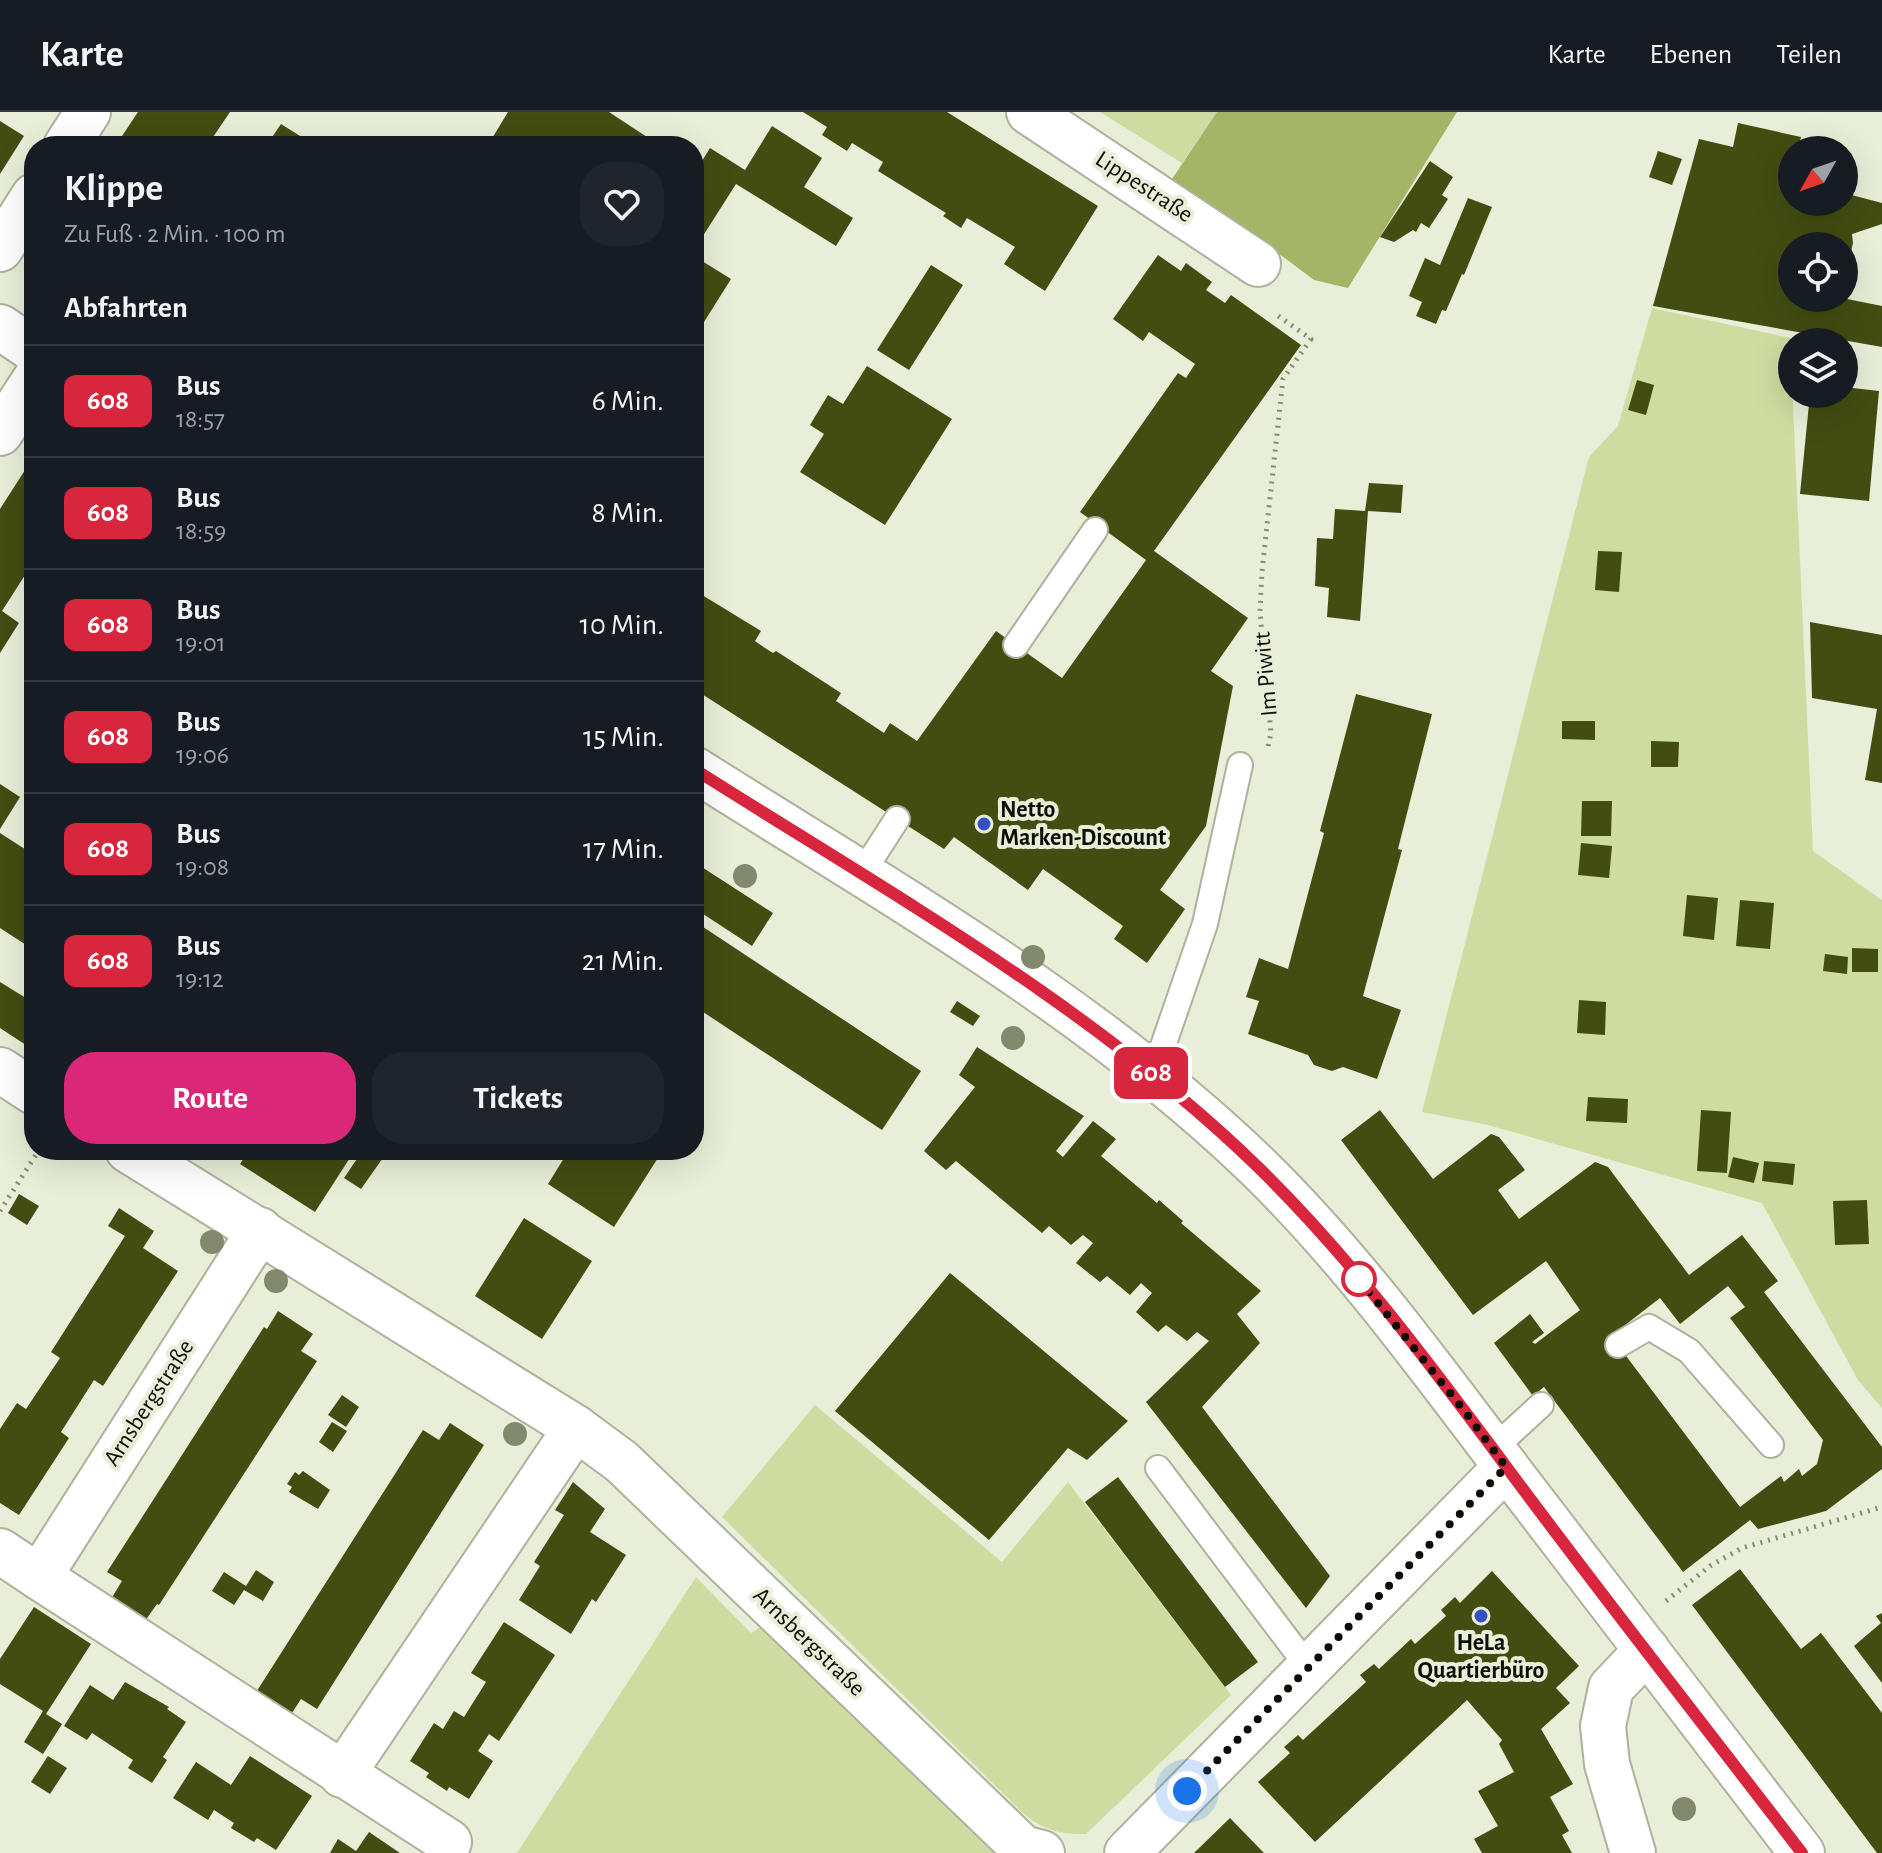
<!DOCTYPE html>
<html lang="de">
<meta charset="utf-8">
<style>
body{margin:0;font-family:"Alegreya Sans",sans-serif;background:#20242c;color:#f1f3f6;height:100vh;display:flex;flex-direction:column;font-size:30px;white-space:nowrap}
*{box-sizing:border-box;margin:0}
p{font-size:26px;color:#9ea1a6}
.icon{flex:none;width:44px;height:44px;fill:none;stroke:currentColor;stroke-width:2;stroke-linecap:round;stroke-linejoin:round}
.map{position:relative;flex:1;overflow:hidden}
.side{position:absolute;left:24px;top:24px;width:680px;height:1024px;display:flex;flex-direction:column;background:#171b24;border-radius:32px;box-shadow:0 8px 32px #0002}
.side>*{flex:none}
.badge{padding:0 16px;border-radius:12px;font-size:28px;line-height:52px}
.needle{width:52px;rotate:230deg}
.tools{position:absolute;left:1778px;top:24px;display:grid;gap:16px}
.tools a{display:grid;place-items:center;width:80px;height:80px;border-radius:50%;background:#171b24;box-shadow:0 8px 32px #0002;font-size:40px}
.you{position:absolute;width:40px;height:40px;margin:-20px;border:6px solid #fff;border-radius:50%;background:#1a73e8;box-shadow:0 0 0 12px #1a73e833}
.map>.badge{position:absolute;translate:-50% -50%;box-shadow:0 0 0 4px #fff}
h2{padding:0 40px;font-size:30px;line-height:72px}
.round{display:grid;place-items:center;flex:none;width:84px;height:84px;border-radius:32px;background:#20242c}
.head{display:flex;align-items:center;justify-content:space-between;height:136px;padding:0 40px}
h1{font-size:38px;font-weight:600;line-height:60px}
.action{display:flex;gap:16px;margin-top:auto;padding:16px 40px}
.action a{flex:1;height:92px;border-radius:32px;background:#db2777;color:#fff;font-size:32px;font-weight:600;line-height:92px;text-align:center}
.action a+a{background:#20242c;color:#f1f3f6}
ul{padding:0;list-style:none}
li{display:flex;align-items:center;gap:24px;height:112px;padding:0 40px;border-top:2px solid #363941}
li div{flex:1}
li b{display:block;font-size:30px}
li em{font-style:normal}
li .badge{min-width:88px;font-weight:700;text-align:center}
header{display:flex;align-items:center;gap:48px;box-sizing:border-box;height:112px;padding:0 40px;background:#171b24;border-bottom:2px solid #363941}
header strong{font-size:38px}
nav{display:flex;gap:44px;margin-inline-start:auto;font-size:28px}
.map>svg:first-child{display:block}
.green{fill:#cfdca1}
.forest{fill:#a5b568}
.building{fill:#434d12;fill-rule:evenodd}
.lines{fill:none;stroke-linecap:round;stroke-linejoin:round}
.lane-casing{stroke:#acb29c;stroke-width:28}
.street-casing{stroke:#acb29c;stroke-width:48}
.secondary-casing{stroke:#acb29c;stroke-width:48}
.path{stroke:#878b7b;stroke-width:5;stroke-dasharray:2 6;stroke-linecap:butt}
.lane{stroke:#fff;stroke-width:24}
.street{stroke:#fff;stroke-width:44}
.secondary{stroke:#fff;stroke-width:44}
.tree{fill:#83896d}
.line-casing{stroke:#fff;stroke-width:18}
.line{stroke:#d7263d;stroke-width:12}
.walk{stroke:#0b0d06;stroke-width:8;stroke-dasharray:0 14.4}
.poi-dot{fill:#3451c2;stroke:#e8eed7;stroke-width:3}
.stop-dot{fill:#fff;stroke:#d7263d;stroke-width:4}
.labels{text-anchor:middle;dominant-baseline:central;stroke-width:8;stroke-linejoin:round;paint-order:stroke}
.street-label{font-size:24px;fill:#0b0d06;stroke:#e8eed7}
.poi-label{font-size:24px;font-weight:bold;fill:#0b0d06;stroke:#e8eed7;text-anchor:start}
</style>
<header>
<strong>Karte</strong>
<nav><a>Karte</a><a>Ebenen</a><a>Teilen</a></nav>
</header>
<div class="map">
<svg width="1882" height="1741" viewBox="0 0 1882 1741">
<rect width="100%" height="100%" fill="#e8eed7"/>
<g class="green">
<path d="M 1100,0 L 1217,0 L 1182,51 Z"/>
<path d="M 1652,196 L 1790,226 L 1813,739 L 1882,788 L 1882,1296 L 1858,1268 L 1762,1091 L 1488,1013 L 1422,1000 L 1589,345 L 1618,314 Z"/>
<path d="M 815,1293 L 1002,1450 L 1068,1370 L 1231,1583 L 1086,1722 C 1061,1723 1044,1718 1025,1703 L 722,1405 Z"/>
<path d="M 696,1465 L 751,1521 L 764,1513 L 1001,1741 L 517,1741 Z"/>
</g>
<path class="forest" d="M 1217,0 L 1457,0 L 1348,176 L 1314,168 L 1258,126 L 1172,67 Z"/>
<g class="building">
<path d="M 138,0 L 230,0 L 207,34 L 131,34 L 120,27 Z"/>
<path d="M 508,0 L 609,0 L 650,27 L 645,34 L 490,34 L 488,33 Z"/>
<path d="M 803,0 L 947,0 L 1098,94 L 1045,179 L 1004,152 L 1015,135 L 967,106 L 961,116 L 943,104 L 946,101 L 878,59 L 883,50 L 852,31 L 847,39 L 822,23 L 827,15 Z"/>
<path d="M 0,9 L 24,24 L 0,62 Z"/>
<path d="M 1738,11 L 1801,25 L 1798,38 L 1792,38 L 1792,90 L 1844,90 L 1844,81 L 1882,91 L 1882,112 L 1852,122 L 1853,131 L 1845,166 L 1844,134 L 1792,134 L 1792,186 L 1842,186 L 1882,194 L 1882,235 L 1653,194 L 1699,27 L 1733,35 Z"/>
<path d="M 281,12 L 316,34 L 266,34 Z"/>
<path d="M 772,14 L 822,46 L 804,75 L 853,106 L 836,134 L 736,72 L 694,138 L 694,62 L 710,36 L 745,58 Z"/>
<path d="M 1658,39 L 1682,47 L 1672,73 L 1649,65 Z"/>
<path d="M 1430,49 L 1453,65 L 1442,83 L 1448,87 L 1429,116 L 1421,111 L 1416,120 L 1413,118 L 1394,130 L 1380,125 Z"/>
<path d="M 1468,86 L 1492,95 L 1464,163 L 1462,162 L 1446,199 L 1442,198 L 1436,212 L 1416,204 L 1422,190 L 1409,184 L 1425,146 L 1440,153 Z"/>
<path d="M 1158,143 L 1181,159 L 1186,151 L 1212,170 L 1206,178 L 1225,191 L 1231,183 L 1301,233 L 1154,439 L 1248,506 L 1211,559 L 1233,574 L 1206,714 L 1160,778 L 1185,797 L 1147,851 L 1114,827 L 1123,814 L 1043,757 L 1028,778 L 954,725 L 944,737 L 694,577 L 694,478 L 761,519 L 755,529 L 765,536 L 773,541 L 776,539 L 841,581 L 836,589 L 884,621 L 890,611 L 917,629 L 996,519 L 1062,566 L 1146,448 L 1080,400 L 1178,261 L 1186,266 L 1195,252 L 1149,220 L 1143,229 L 1113,207 Z"/>
<path d="M 694,144 L 731,167 L 694,226 Z"/>
<path d="M 931,153 L 963,173 L 909,258 L 877,238 Z"/>
<path d="M 867,254 L 952,307 L 885,413 L 800,360 L 824,322 L 810,313 L 828,283 L 843,292 Z"/>
<path d="M 1637,268 L 1654,273 L 1646,303 L 1628,298 Z"/>
<path d="M 1844,275 L 1879,279 L 1869,389 L 1800,382 L 1810,282 L 1844,282 Z"/>
<path d="M 34,344 L 34,449 L 2,499 L 19,511 L 0,541 L 0,397 Z"/>
<path d="M 1369,371 L 1403,373 L 1401,401 L 1368,399 L 1360,509 L 1327,505 L 1329,476 L 1315,474 L 1317,426 L 1333,427 L 1335,397 L 1365,399 Z"/>
<path d="M 1598,439 L 1622,440 L 1619,480 L 1595,478 Z"/>
<path d="M 1810,510 L 1882,523 L 1882,671 L 1865,668 L 1877,597 L 1812,586 Z"/>
<path d="M 1356,582 L 1432,602 L 1398,737 L 1402,738 L 1363,884 L 1401,898 L 1377,967 L 1343,955 L 1332,959 L 1314,953 L 1308,943 L 1248,922 L 1259,889 L 1246,885 L 1259,846 L 1288,857 L 1324,721 L 1320,719 Z"/>
<path d="M 1562,609 L 1595,609 L 1595,628 L 1562,627 Z"/>
<path d="M 1651,629 L 1679,630 L 1678,655 L 1651,655 Z"/>
<path d="M 0,672 L 20,685 L 0,717 Z"/>
<path d="M 1582,689 L 1612,689 L 1611,724 L 1581,724 Z"/>
<path d="M 0,721 L 34,743 L 34,838 L 0,816 Z"/>
<path d="M 1581,731 L 1612,734 L 1609,766 L 1578,763 Z"/>
<path d="M 694,750 L 773,801 L 752,834 L 694,796 Z"/>
<path d="M 1687,783 L 1718,786 L 1714,828 L 1683,824 Z"/>
<path d="M 1740,788 L 1774,791 L 1770,837 L 1736,834 Z"/>
<path d="M 694,809 L 921,959 L 882,1018 L 694,894 Z"/>
<path d="M 1852,836 L 1878,837 L 1878,860 L 1852,860 Z"/>
<path d="M 1825,842 L 1848,845 L 1847,862 L 1823,859 Z"/>
<path d="M 0,870 L 34,891 L 32,937 L 0,916 Z"/>
<path d="M 1579,888 L 1606,890 L 1605,923 L 1577,921 Z"/>
<path d="M 957,889 L 980,904 L 973,914 L 950,900 Z"/>
<path d="M 977,935 L 1084,1004 L 1056,1039 L 1063,1045 L 1093,1009 L 1116,1027 L 1101,1044 L 1157,1091 L 1159,1088 L 1183,1109 L 1181,1111 L 1261,1179 L 1237,1202 L 1260,1231 L 1202,1295 L 1330,1464 L 1306,1496 L 1146,1290 L 1209,1229 L 1197,1220 L 1187,1229 L 1166,1213 L 1158,1220 L 1136,1200 L 1152,1181 L 1141,1171 L 1130,1183 L 1107,1164 L 1100,1170 L 1076,1151 L 1093,1131 L 1083,1123 L 1071,1133 L 1049,1114 L 1042,1121 L 956,1049 L 946,1058 L 924,1039 L 975,975 L 959,963 Z"/>
<path d="M 1588,985 L 1628,987 L 1627,1011 L 1586,1009 Z"/>
<path d="M 1380,998 L 1433,1067 L 1491,1022 L 1499,1025 L 1525,1058 L 1498,1078 L 1519,1107 L 1595,1050 L 1608,1055 L 1689,1163 L 1742,1123 L 1778,1169 L 1764,1180 L 1882,1335 L 1882,1357 L 1826,1399 L 1758,1417 L 1750,1408 L 1683,1460 L 1544,1275 L 1533,1284 L 1494,1231 L 1530,1202 L 1544,1221 L 1532,1230 L 1535,1232 L 1580,1198 L 1546,1149 L 1473,1203 L 1341,1028 ZM 1728,1174 L 1745,1195 L 1730,1206 L 1823,1328 L 1817,1352 L 1802,1364 L 1799,1357 L 1784,1370 L 1781,1364 L 1740,1395 L 1611,1224 L 1660,1186 L 1680,1212 Z"/>
<path d="M 1701,998 L 1731,1000 L 1727,1061 L 1697,1059 Z"/>
<path d="M 249,1038 L 355,1038 L 315,1100 L 240,1052 Z"/>
<path d="M 363,1038 L 377,1038 L 385,1043 L 361,1077 L 344,1066 Z"/>
<path d="M 569,1038 L 663,1038 L 614,1115 L 548,1072 Z"/>
<path d="M 1733,1045 L 1759,1051 L 1754,1071 L 1728,1065 Z"/>
<path d="M 1764,1049 L 1795,1052 L 1793,1073 L 1762,1069 Z"/>
<path d="M 19,1082 L 39,1094 L 27,1113 L 8,1101 Z"/>
<path d="M 1867,1088 L 1869,1132 L 1835,1133 L 1833,1089 Z"/>
<path d="M 119,1096 L 154,1119 L 143,1136 L 178,1159 L 103,1274 L 94,1268 L 61,1320 L 69,1326 L 19,1403 L 0,1391 L 0,1317 L 17,1291 L 26,1297 L 60,1246 L 51,1240 L 125,1124 L 108,1114 Z"/>
<path d="M 524,1106 L 592,1149 L 542,1227 L 475,1184 Z"/>
<path d="M 950,1161 L 1128,1309 L 1087,1348 L 1068,1336 L 989,1428 L 835,1299 Z"/>
<path d="M 278,1199 L 313,1222 L 301,1239 L 317,1249 L 159,1493 L 157,1492 L 145,1509 L 111,1487 L 122,1469 L 107,1460 L 264,1215 L 267,1217 Z"/>
<path d="M 342,1283 L 359,1295 L 346,1315 L 328,1303 Z"/>
<path d="M 332,1310 L 347,1319 L 333,1340 L 319,1330 Z"/>
<path d="M 450,1311 L 484,1333 L 317,1597 L 301,1587 L 290,1604 L 255,1582 L 423,1318 L 439,1328 Z"/>
<path d="M 303,1359 L 330,1378 L 318,1397 L 289,1380 L 292,1375 L 287,1372 L 295,1360 L 299,1363 Z"/>
<path d="M 1118,1365 L 1258,1550 L 1225,1575 L 1085,1390 Z"/>
<path d="M 573,1370 L 605,1397 L 590,1420 L 626,1443 L 596,1490 L 592,1487 L 571,1522 L 519,1488 L 540,1454 L 534,1450 L 564,1403 L 555,1398 Z"/>
<path d="M 1740,1457 L 1801,1537 L 1821,1521 L 1882,1601 L 1882,1741 L 1877,1741 L 1692,1493 Z"/>
<path d="M 256,1458 L 274,1470 L 263,1489 L 244,1478 L 234,1493 L 212,1479 L 224,1460 L 246,1474 Z"/>
<path d="M 1492,1459 L 1579,1554 L 1556,1576 L 1570,1591 L 1541,1617 L 1573,1672 L 1550,1685 L 1569,1719 L 1562,1723 L 1572,1741 L 1482,1741 L 1474,1727 L 1498,1714 L 1478,1679 L 1514,1660 L 1499,1632 L 1502,1628 L 1467,1588 L 1315,1730 L 1258,1670 L 1290,1641 L 1284,1635 L 1298,1623 L 1303,1628 L 1366,1570 L 1360,1563 L 1374,1552 L 1379,1557 L 1411,1527 L 1415,1532 L 1446,1504 L 1441,1498 L 1455,1485 L 1460,1491 Z"/>
<path d="M 34,1495 L 91,1532 L 46,1602 L 62,1612 L 43,1642 L 24,1630 L 43,1599 L 0,1572 L 0,1547 Z"/>
<path d="M 1882,1501 L 1882,1571 L 1854,1534 L 1881,1511 L 1876,1504 Z"/>
<path d="M 504,1510 L 555,1543 L 499,1629 L 489,1622 L 478,1639 L 493,1649 L 469,1687 L 449,1675 L 447,1679 L 426,1665 L 429,1661 L 410,1649 L 434,1611 L 443,1617 L 454,1599 L 464,1605 L 486,1570 L 471,1561 Z"/>
<path d="M 125,1570 L 169,1595 L 167,1597 L 186,1610 L 163,1645 L 167,1648 L 152,1671 L 128,1656 L 133,1648 L 92,1621 L 87,1628 L 64,1614 L 90,1573 L 113,1588 Z"/>
<path d="M 48,1644 L 67,1656 L 50,1682 L 31,1670 Z"/>
<path d="M 250,1644 L 312,1684 L 276,1738 L 257,1726 L 254,1730 L 231,1716 L 234,1711 L 214,1698 L 208,1708 L 173,1686 L 196,1650 L 231,1673 Z"/>
<path d="M 1230,1706 L 1264,1741 L 1194,1741 Z"/>
<path d="M 369,1720 L 400,1741 L 330,1741 L 338,1727 L 356,1739 Z"/>
</g>
<g class="lines">
<g class="lane-casing">
<g id="lane">
<path d="M 1016,533 L 1095,418"/>
<path d="M 861,763 L 897,707"/>
<path d="M 1153,963 L 1205,812 L 1240,653"/>
<path d="M 1618,1233 L 1649,1215 L 1689,1239 L 1771,1333"/>
<path d="M 1493,1337 L 1541,1293"/>
<path d="M 1158,1356 L 1308,1555"/>
</g>
</g>
<g class="street-casing">
<g id="street">
<path d="M 1029,0 L 1258,152"/>
<path d="M 66,34 L 88,0"/>
<path d="M 0,137 L 34,84"/>
<path d="M 0,321 L 34,269"/>
<path d="M 0,958 L 34,980"/>
<path d="M 128,1038 L 576,1316 L 622,1350 L 1023,1736 L 1042,1741"/>
<path d="M 0,1439 L 39,1465 L 260,1118"/>
<path d="M 39,1465 L 449,1730"/>
<path d="M 342,1663 L 576,1316"/>
<path d="M 1127,1741 L 1506,1355"/>
<path d="M 1633,1741 L 1607,1652 L 1603,1614 L 1611,1576 L 1647,1538"/>
</g>
</g>
<g class="secondary-casing">
<g id="secondary">
<path d="M 0,215 L 34,238"/>
<path d="M 694,657 C 888,780 1093,895 1259,1056 C 1353,1148 1431,1256 1510,1360 C 1607,1487 1705,1614 1802,1741"/>
</g>
</g>
<g class="path">
<path d="M 1268,634 L 1271,621 L 1260,500 L 1262,459 L 1283,267 L 1311,227 L 1274,201"/>
<path d="M 0,1099 L 39,1038"/>
<path d="M 1666,1489 L 1710,1454 L 1742,1436 L 1882,1395"/>
</g>
<use href="#lane" class="lane"/>
<use href="#street" class="street"/>
<use href="#secondary" class="secondary"/>
</g>
<g class="tree">
<circle cx="745" cy="764" r="12"/>
<circle cx="1033" cy="845" r="12"/>
<circle cx="1013" cy="926" r="12"/>
<circle cx="212" cy="1130" r="12"/>
<circle cx="276" cy="1169" r="12"/>
<circle cx="515" cy="1322" r="12"/>
<circle cx="1684" cy="1697" r="12"/>
</g>
<g class="lines">
<g class="line-casing">
<path id="line" d="M 694,657 C 888,780 1094,895 1259,1056 C 1351,1146 1429,1251 1505,1353 C 1602,1484 1703,1612 1802,1741"/>
</g>
<use href="#line" class="line"/>
<path class="walk" d="M 1187,1679 L 1506,1355 L 1463,1297 L 1353,1160 L 1359,1167"/>
</g>
<g class="poi-dot">
<circle cx="984" cy="712" r="8"/>
<circle cx="1481" cy="1504" r="8"/>
</g>
<circle class="stop-dot" cx="1359" cy="1167" r="16"/>
<g class="labels">
<g class="street-label">
<text transform="translate(1144 75) rotate(33)">Lippestraße</text>
<text transform="translate(1266 562) rotate(-95)">Im Piwitt</text>
<text transform="translate(149 1291) rotate(-57)">Arnsbergstraße</text>
<text transform="translate(809 1530) rotate(44)">Arnsbergstraße</text>
</g>
<g class="poi-label">
<text x="1000" y="698">Netto<tspan x="1000" dy="28">Marken-Discount</tspan></text>
<text x="1481" y="1531" text-anchor="middle">HeLa<tspan x="1481" dy="28">Quartierbüro</tspan></text>
</g>
</g>
</svg>
<div class="tools">
<a><svg class="needle" viewBox="-14 -14 28 28"><path d="M0-13l5 13h-10z" fill="#e53935"/><path d="M0 13l5-13h-10z" fill="#9ea1a6"/></svg></a>
<a><svg class="icon" aria-label="locate" viewBox="0 0 24 24"><circle cx="12" cy="12" r="6"/><path d="M12 2v4M12 18v4M2 12h4M18 12h4"/></svg></a>
<a><svg class="icon" aria-label="layers" viewBox="0 0 24 24"><path d="M12 4l9 5-9 5-9-5zM3 14l9 5 9-5"/></svg></a>
</div>
<div class="you" style="left:1187px;top:1679px"></div>
<b class="badge" style="left:1151px;top:961px;background:#d7263d;color:#fff">608</b>
<section class="side">
<div class="head"><div><h1>Klippe</h1><p>Zu Fuß · 2 Min. · 100 m</p></div><a class="round"><svg class="icon" aria-label="heart" viewBox="0 0 24 24"><path d="M12 20l-8-8c-3-5 5-10 8-4 3-6 11-1 8 4z"/></svg></a></div>
<h2>Abfahrten</h2>
<ul>
<li><span class="badge" style="background:#d7263d;color:#fff">608</span><div><b>Bus</b><p>18:57</p></div><em>6 Min.</em></li>
<li><span class="badge" style="background:#d7263d;color:#fff">608</span><div><b>Bus</b><p>18:59</p></div><em>8 Min.</em></li>
<li><span class="badge" style="background:#d7263d;color:#fff">608</span><div><b>Bus</b><p>19:01</p></div><em>10 Min.</em></li>
<li><span class="badge" style="background:#d7263d;color:#fff">608</span><div><b>Bus</b><p>19:06</p></div><em>15 Min.</em></li>
<li><span class="badge" style="background:#d7263d;color:#fff">608</span><div><b>Bus</b><p>19:08</p></div><em>17 Min.</em></li>
<li><span class="badge" style="background:#d7263d;color:#fff">608</span><div><b>Bus</b><p>19:12</p></div><em>21 Min.</em></li>
</ul>
<div class="action"><a>Route</a><a>Tickets</a></div>
</section>
</div>
